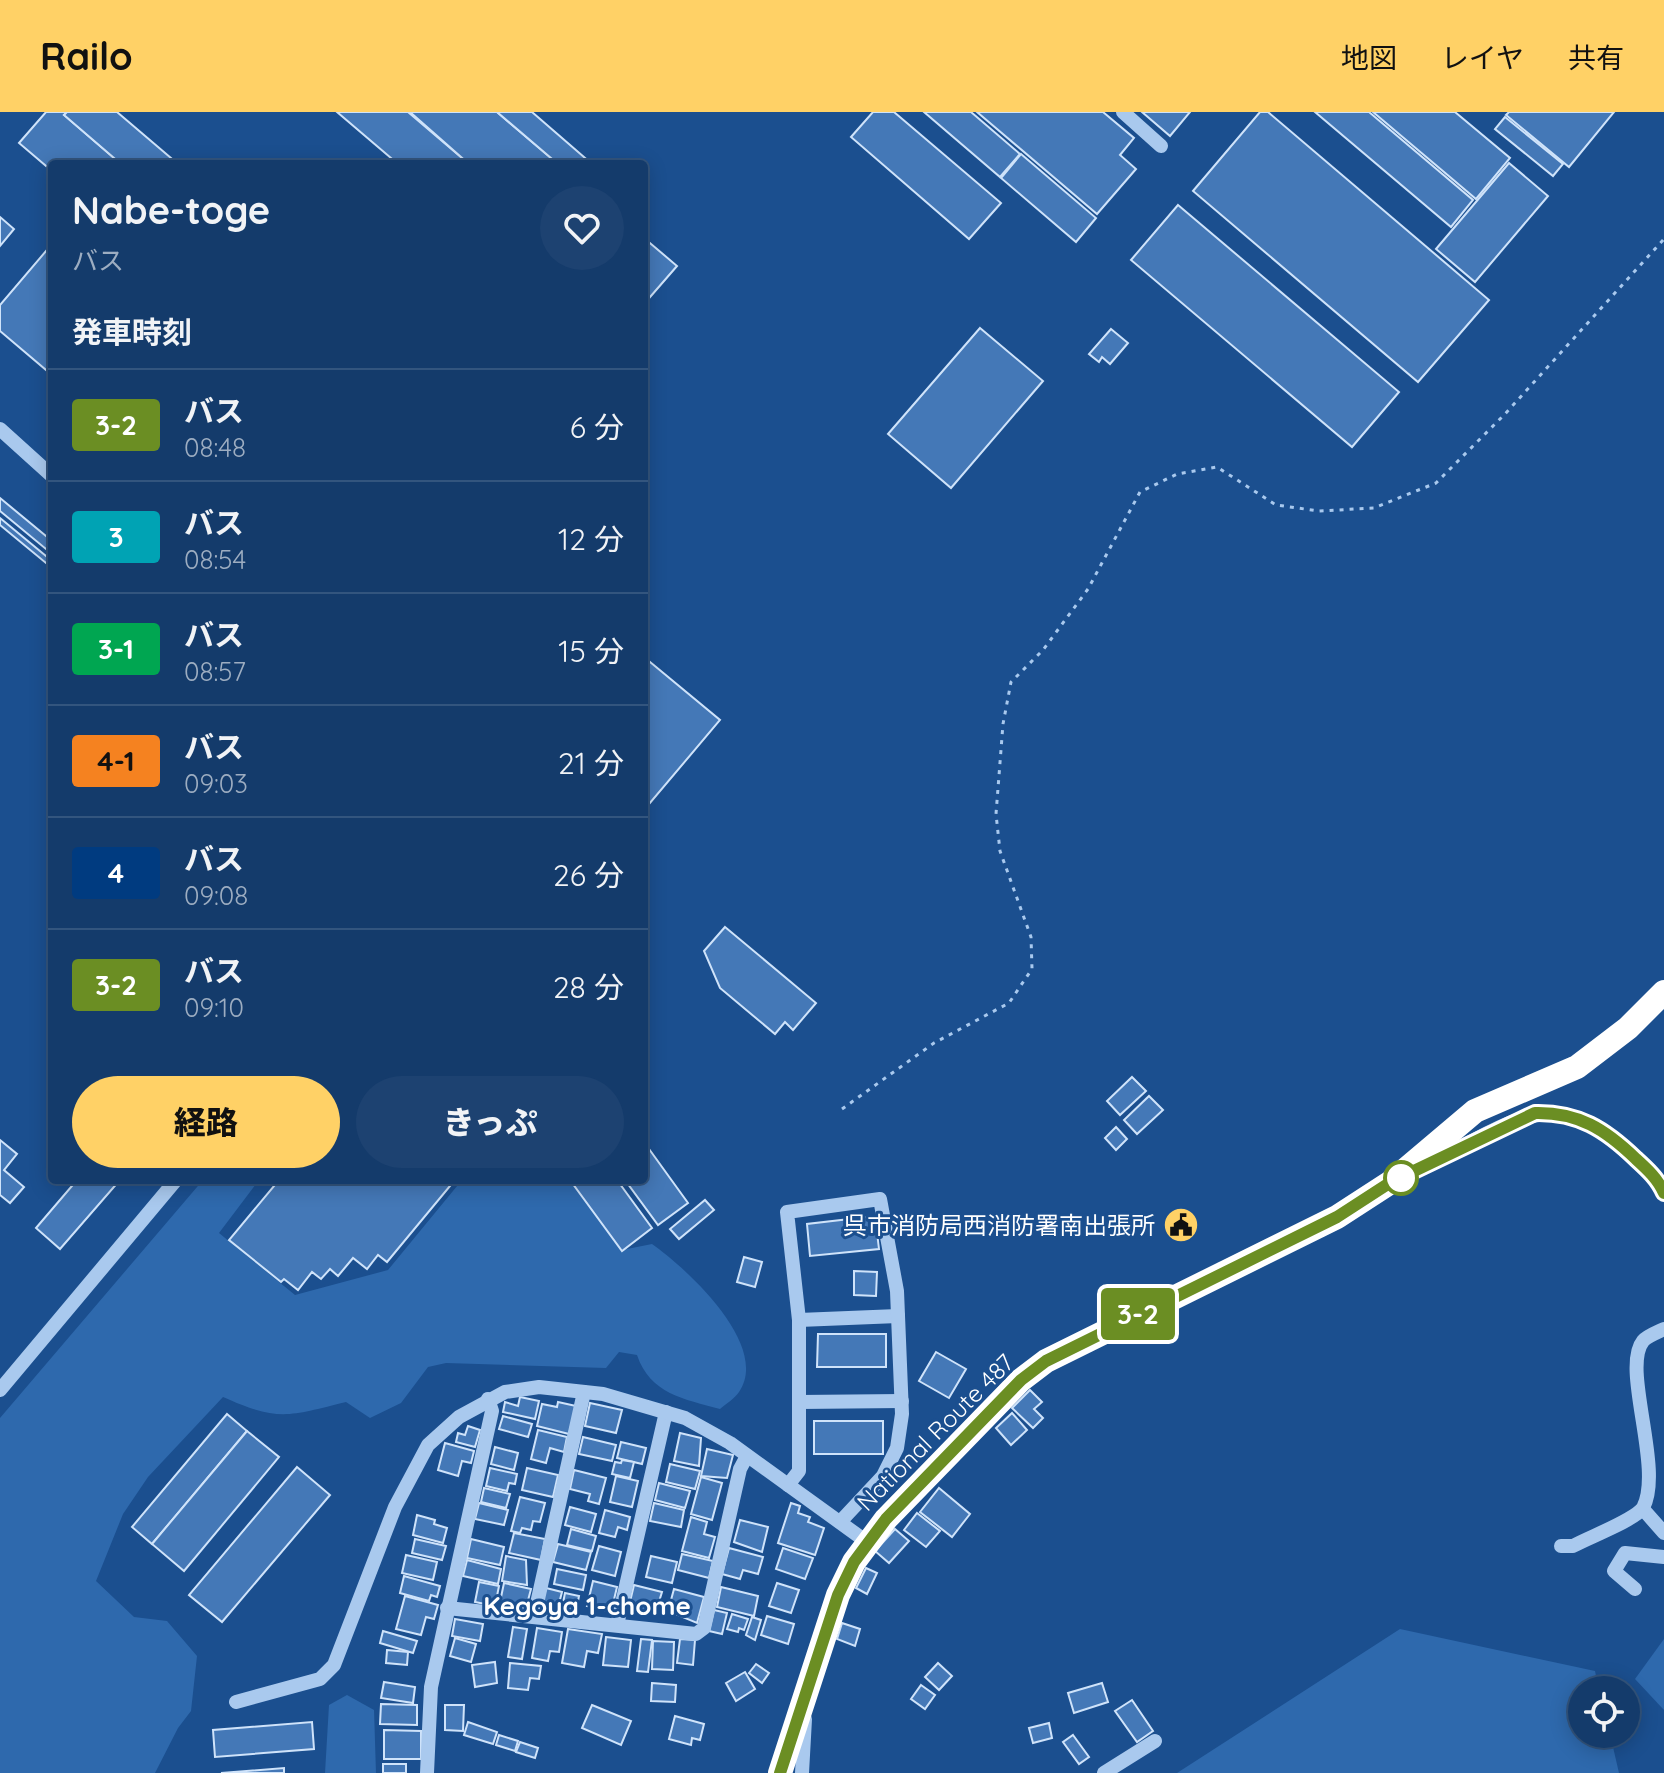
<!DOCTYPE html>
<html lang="ja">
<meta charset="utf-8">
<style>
body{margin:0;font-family:Quicksand,"Noto Sans JP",sans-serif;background:#1d4271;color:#f1f3f6;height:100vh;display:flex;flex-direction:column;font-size:30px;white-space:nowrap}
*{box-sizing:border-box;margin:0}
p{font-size:26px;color:#9dadc1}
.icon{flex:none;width:44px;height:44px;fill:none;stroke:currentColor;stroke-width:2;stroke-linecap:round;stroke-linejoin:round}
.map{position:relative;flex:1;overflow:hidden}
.panel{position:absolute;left:48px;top:48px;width:600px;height:1024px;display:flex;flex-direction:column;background:#143b6b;border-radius:8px;box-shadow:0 4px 20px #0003,0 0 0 2px #33557e}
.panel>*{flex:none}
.badge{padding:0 16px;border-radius:6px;font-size:28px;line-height:52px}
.controls{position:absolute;left:1568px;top:1564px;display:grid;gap:16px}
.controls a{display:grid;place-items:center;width:72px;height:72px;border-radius:50%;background:#143b6b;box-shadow:0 4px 20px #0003,0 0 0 2px #33557e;font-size:40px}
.map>.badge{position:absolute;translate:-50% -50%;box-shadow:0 0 0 4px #fff}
h2{padding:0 24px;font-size:30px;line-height:72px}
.round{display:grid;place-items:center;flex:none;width:84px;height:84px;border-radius:42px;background:#1d4271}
.summary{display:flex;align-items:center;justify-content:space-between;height:136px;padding:0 24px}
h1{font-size:38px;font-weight:800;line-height:60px}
.button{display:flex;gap:16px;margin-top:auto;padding:16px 24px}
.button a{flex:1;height:92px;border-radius:48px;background:#ffd166;color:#111;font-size:32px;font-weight:800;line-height:92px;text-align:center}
.button a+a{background:#1d4271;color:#f1f3f6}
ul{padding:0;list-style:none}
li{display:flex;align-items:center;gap:24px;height:112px;padding:0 24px;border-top:2px solid #33557e}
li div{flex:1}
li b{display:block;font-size:30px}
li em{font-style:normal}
li .badge{min-width:88px;font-weight:700;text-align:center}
header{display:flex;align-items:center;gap:48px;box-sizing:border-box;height:112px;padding:0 40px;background:#ffd166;color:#111}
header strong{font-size:38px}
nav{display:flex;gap:44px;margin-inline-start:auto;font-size:28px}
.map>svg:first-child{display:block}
.green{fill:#2e69ad}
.building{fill:#4478b7;stroke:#cfe3fa;stroke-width:2}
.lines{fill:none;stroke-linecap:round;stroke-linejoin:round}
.path{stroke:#a9c9ee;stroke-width:3;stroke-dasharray:4 6;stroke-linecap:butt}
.minor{stroke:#a9c9ee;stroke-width:14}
.highway{stroke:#fff;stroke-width:24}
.line-casing{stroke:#fff;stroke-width:18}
.line{stroke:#6b8e23;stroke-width:12}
.stop-dot{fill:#fff;stroke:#6b8e23;stroke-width:4}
.labels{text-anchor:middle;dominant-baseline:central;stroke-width:6;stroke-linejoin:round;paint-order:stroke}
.poi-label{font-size:24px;fill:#fff;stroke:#1b4f8f;text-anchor:end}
.street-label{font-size:24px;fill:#fff;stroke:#1b4f8f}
.neighbourhood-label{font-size:26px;font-weight:bold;fill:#fff;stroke:#1b4f8f}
</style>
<header>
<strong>Railo</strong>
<nav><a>地図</a><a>レイヤ</a><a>共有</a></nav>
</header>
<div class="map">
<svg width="1664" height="1661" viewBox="0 0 1664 1661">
<rect width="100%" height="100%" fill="#1b4f8f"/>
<g class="green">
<path d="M 203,1068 L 259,1068 L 219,1121 L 295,1183 L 388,1158 L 462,1068 L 570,1068 L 622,1138 L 652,1132 C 686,1156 771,1233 739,1280 C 735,1286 726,1292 720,1297 C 684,1287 650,1282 637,1243 L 619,1240 L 606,1256 L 446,1251 L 428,1255 L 401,1291 L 370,1306 L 346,1290 C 289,1304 279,1310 223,1285 L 148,1365 L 123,1402 L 96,1469 L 134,1505 L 167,1509 L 197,1544 L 191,1599 L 178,1616 L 155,1661 L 0,1661 L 0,1306 Z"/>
<path d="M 1400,1517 L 1595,1559 L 1599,1578 L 1582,1578 L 1582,1622 L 1610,1622 L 1619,1661 L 1177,1661 Z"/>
<path d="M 1664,1527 L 1664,1598 L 1635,1567 Z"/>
<path d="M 347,1583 L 374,1598 L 376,1661 L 325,1661 L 329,1593 Z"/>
</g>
<g class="building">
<path d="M 46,0 L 67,0 L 64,3 L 121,52 L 52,52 L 52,59 L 19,31 Z"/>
<path d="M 67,0 L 117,0 L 178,52 L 121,52 L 64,3 Z"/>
<path d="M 337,0 L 408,0 L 469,52 L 398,52 Z"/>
<path d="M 410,0 L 497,0 L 558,52 L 469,52 Z"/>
<path d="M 497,0 L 532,0 L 592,52 L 558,52 Z"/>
<path d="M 873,0 L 894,0 L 1001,91 L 969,127 L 851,25 Z"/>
<path d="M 924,0 L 971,0 L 1020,42 L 1000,65 Z"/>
<path d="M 977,0 L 1103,0 L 1134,26 L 1120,43 L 1136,57 L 1097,102 Z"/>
<path d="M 1142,0 L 1190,0 L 1170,24 Z"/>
<path d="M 1260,0 L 1268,0 L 1489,188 L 1418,270 L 1193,79 Z"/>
<path d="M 1315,0 L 1369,0 L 1473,88 L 1451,115 Z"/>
<path d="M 1373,0 L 1455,0 L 1510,46 L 1476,87 Z"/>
<path d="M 1509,0 L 1614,0 L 1569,55 L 1506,3 Z"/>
<path d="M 1505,5 L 1563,52 L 1553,64 L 1495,17 Z"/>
<path d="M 1021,42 L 1096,106 L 1076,130 L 1001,66 Z"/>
<path d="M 1509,51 L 1548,84 L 1475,170 L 1436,137 Z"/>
<path d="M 1178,93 L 1399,280 L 1352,335 L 1131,148 Z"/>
<path d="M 0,105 L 14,117 L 0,134 Z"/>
<path d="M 644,126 L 677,154 L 644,192 Z"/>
<path d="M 52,132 L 52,263 L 0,219 L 0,193 Z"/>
<path d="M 980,216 L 1043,269 L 951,376 L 888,322 Z"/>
<path d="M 1111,217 L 1128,231 L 1110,252 L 1102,245 L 1099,250 L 1089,242 Z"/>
<path d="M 0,386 L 52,429 L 52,442 L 0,399 Z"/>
<path d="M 0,406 L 52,449 L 52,456 L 0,413 Z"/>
<path d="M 644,545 L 720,608 L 644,698 Z"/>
<path d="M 725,815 L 816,891 L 793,918 L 785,910 L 775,922 L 720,876 L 704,839 Z"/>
<path d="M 1132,965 L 1146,979 L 1120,1003 L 1107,989 Z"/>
<path d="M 1149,984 L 1163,998 L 1137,1022 L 1124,1008 Z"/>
<path d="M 1116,1015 L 1127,1027 L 1116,1038 L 1105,1026 Z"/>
<path d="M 0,1028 L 17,1042 L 4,1058 L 24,1075 L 10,1091 L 0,1083 Z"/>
<path d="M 644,1030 L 688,1091 L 658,1113 L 625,1068 L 644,1068 Z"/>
<path d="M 77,1068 L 120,1068 L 60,1137 L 36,1116 Z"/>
<path d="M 279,1068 L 455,1068 L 387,1150 L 378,1143 L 367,1157 L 353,1146 L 338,1164 L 330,1157 L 321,1167 L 312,1160 L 298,1178 L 284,1167 L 281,1170 L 229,1128 Z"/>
<path d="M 570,1068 L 617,1068 L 652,1116 L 622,1139 Z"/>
<path d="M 705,1088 L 714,1098 L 679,1127 L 670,1117 Z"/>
<path d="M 875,1104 L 879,1137 L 810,1144 L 807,1112 Z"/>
<path d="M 744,1145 L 762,1150 L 755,1175 L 737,1170 Z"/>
<path d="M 854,1159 L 877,1160 L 876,1184 L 854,1183 Z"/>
<path d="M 818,1222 L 886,1222 L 886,1255 L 817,1255 Z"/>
<path d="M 936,1240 L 966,1257 L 949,1286 L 919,1269 Z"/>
<path d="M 1030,1278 L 1042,1290 L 1034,1297 L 1043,1306 L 1033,1316 L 1012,1296 Z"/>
<path d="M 520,1285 L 539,1289 L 535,1307 L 503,1300 L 505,1290 L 518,1294 Z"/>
<path d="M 558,1290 L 576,1294 L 569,1322 L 537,1314 L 542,1292 L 557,1295 Z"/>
<path d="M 590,1291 L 622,1298 L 616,1321 L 585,1314 Z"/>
<path d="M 1012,1301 L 1027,1318 L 1011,1333 L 996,1316 Z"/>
<path d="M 227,1302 L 247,1319 L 152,1432 L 132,1415 Z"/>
<path d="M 503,1304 L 532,1312 L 528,1325 L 499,1317 Z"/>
<rect x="814" y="1309" width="69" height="33"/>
<path d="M 468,1314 L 480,1318 L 475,1335 L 456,1330 L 458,1321 L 465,1323 Z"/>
<path d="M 538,1318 L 567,1325 L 564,1340 L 550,1336 L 546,1351 L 531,1347 Z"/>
<path d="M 247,1319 L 279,1345 L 184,1459 L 152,1432 Z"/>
<path d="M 680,1321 L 701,1326 L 699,1354 L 674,1349 Z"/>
<path d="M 583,1325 L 616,1333 L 612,1349 L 579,1342 Z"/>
<path d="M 621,1330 L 646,1336 L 642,1352 L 617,1346 Z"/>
<path d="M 445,1331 L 474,1339 L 471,1351 L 462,1349 L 458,1364 L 438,1358 Z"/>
<path d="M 495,1335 L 518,1341 L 514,1358 L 491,1352 Z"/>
<path d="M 707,1337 L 733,1343 L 727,1366 L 701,1364 Z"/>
<path d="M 622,1348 L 634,1350 L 630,1366 L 612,1362 L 615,1350 L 621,1351 Z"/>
<path d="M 670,1352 L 700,1359 L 695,1377 L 666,1370 Z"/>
<path d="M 297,1355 L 330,1383 L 222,1510 L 189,1483 Z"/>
<path d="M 490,1356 L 517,1362 L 515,1372 L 509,1371 L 507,1379 L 486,1374 Z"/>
<path d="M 527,1356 L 558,1363 L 553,1385 L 522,1378 Z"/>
<path d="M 574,1358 L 606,1366 L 599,1392 L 588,1389 L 590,1382 L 570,1377 Z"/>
<path d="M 616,1364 L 638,1369 L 632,1395 L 610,1390 Z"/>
<path d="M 701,1365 L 722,1371 L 712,1408 L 691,1402 Z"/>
<path d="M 659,1371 L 690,1379 L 685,1396 L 655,1388 Z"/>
<path d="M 484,1376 L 510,1382 L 506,1396 L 481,1390 Z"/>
<path d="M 939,1376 L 970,1402 L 952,1425 L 920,1400 Z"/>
<path d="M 520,1385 L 545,1391 L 540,1410 L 533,1409 L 531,1418 L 522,1416 L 520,1421 L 511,1419 Z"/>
<path d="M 479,1391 L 508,1398 L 504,1413 L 475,1407 Z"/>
<path d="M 654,1391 L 684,1398 L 681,1415 L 650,1409 Z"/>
<path d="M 791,1391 L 800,1394 L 798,1401 L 810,1405 L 808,1410 L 824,1416 L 815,1443 L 778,1431 Z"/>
<path d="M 570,1395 L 596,1402 L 591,1420 L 565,1413 Z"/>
<path d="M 605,1398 L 630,1405 L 627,1418 L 618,1415 L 615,1425 L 599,1421 Z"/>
<path d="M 917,1401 L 940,1419 L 926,1435 L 904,1418 Z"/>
<path d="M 417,1403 L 435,1408 L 434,1412 L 447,1416 L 443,1431 L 413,1423 Z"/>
<path d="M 691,1405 L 707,1410 L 704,1422 L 715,1425 L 709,1446 L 682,1439 Z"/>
<path d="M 740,1408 L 768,1415 L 762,1440 L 734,1430 Z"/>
<path d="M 571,1417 L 596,1424 L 592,1439 L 567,1433 Z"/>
<path d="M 895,1417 L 909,1429 L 889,1451 L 875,1439 Z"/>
<path d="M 514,1421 L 545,1427 L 541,1448 L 509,1441 Z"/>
<path d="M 415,1427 L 446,1434 L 442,1448 L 412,1441 Z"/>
<path d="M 471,1427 L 504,1435 L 500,1453 L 467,1446 Z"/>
<path d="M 558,1432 L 591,1440 L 586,1458 L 553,1450 Z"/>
<path d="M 599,1434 L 621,1440 L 615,1464 L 592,1458 Z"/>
<path d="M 729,1436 L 763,1445 L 758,1462 L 743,1458 L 740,1467 L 722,1462 Z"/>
<path d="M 783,1436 L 813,1446 L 805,1467 L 776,1457 Z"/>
<path d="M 682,1442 L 713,1449 L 709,1466 L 678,1458 Z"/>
<path d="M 406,1443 L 437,1450 L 433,1468 L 402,1461 Z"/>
<path d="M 506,1444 L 526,1448 L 527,1473 L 502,1469 Z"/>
<path d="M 651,1444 L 677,1450 L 672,1471 L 646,1465 Z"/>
<path d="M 467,1448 L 501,1457 L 498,1472 L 463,1464 Z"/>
<path d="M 866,1456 L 877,1461 L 867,1482 L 856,1476 Z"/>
<path d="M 557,1457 L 586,1463 L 583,1478 L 554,1472 Z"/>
<path d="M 404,1464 L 440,1474 L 437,1485 L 431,1483 L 429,1489 L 400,1481 Z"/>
<path d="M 593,1469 L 617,1475 L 611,1500 L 587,1494 Z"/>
<path d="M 479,1470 L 499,1474 L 495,1494 L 475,1490 Z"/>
<path d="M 504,1471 L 531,1477 L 526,1496 L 500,1490 Z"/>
<path d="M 777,1471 L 799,1478 L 791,1501 L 769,1494 Z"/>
<path d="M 634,1473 L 662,1480 L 657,1496 L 647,1494 L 645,1502 L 628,1498 Z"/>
<path d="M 721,1475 L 758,1484 L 754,1504 L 717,1495 Z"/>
<path d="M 546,1476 L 562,1480 L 557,1499 L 541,1496 Z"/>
<path d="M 674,1477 L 704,1485 L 697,1511 L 668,1499 Z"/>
<path d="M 565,1481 L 579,1484 L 576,1499 L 562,1496 Z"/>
<path d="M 405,1484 L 438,1493 L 434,1507 L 426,1505 L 421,1523 L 396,1517 Z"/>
<path d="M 714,1498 L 727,1501 L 722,1522 L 709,1519 Z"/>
<path d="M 732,1502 L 748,1507 L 744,1518 L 739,1516 L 738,1520 L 727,1517 Z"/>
<path d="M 767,1504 L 794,1512 L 788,1532 L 761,1523 Z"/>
<path d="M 752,1505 L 761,1508 L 755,1528 L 746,1523 Z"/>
<path d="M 455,1507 L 483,1512 L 480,1529 L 452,1524 Z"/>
<path d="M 842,1511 L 860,1517 L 855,1534 L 837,1527 Z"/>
<path d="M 513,1515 L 527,1517 L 522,1547 L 508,1545 Z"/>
<path d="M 537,1516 L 562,1520 L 559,1540 L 550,1539 L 548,1549 L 532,1546 Z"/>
<path d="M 568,1517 L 602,1522 L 598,1541 L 587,1539 L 584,1555 L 562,1551 Z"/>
<path d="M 383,1519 L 417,1529 L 413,1541 L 380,1531 Z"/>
<path d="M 606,1525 L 631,1528 L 628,1555 L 603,1553 Z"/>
<path d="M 455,1526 L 476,1532 L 471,1550 L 450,1544 Z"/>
<path d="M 641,1527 L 652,1528 L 648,1560 L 637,1559 Z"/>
<path d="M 680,1527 L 695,1528 L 693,1553 L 677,1551 Z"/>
<path d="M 653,1529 L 674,1530 L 673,1558 L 652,1557 Z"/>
<path d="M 387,1538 L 408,1540 L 407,1553 L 386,1551 Z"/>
<path d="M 495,1550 L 497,1571 L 475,1575 L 472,1553 Z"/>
<path d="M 510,1551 L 541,1554 L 539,1567 L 530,1566 L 528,1578 L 508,1576 Z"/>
<path d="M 938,1551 L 952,1564 L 939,1578 L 925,1565 Z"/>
<path d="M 756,1552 L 769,1561 L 762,1571 L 749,1561 Z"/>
<path d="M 745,1560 L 755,1577 L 736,1589 L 726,1571 Z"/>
<path d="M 384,1570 L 415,1575 L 413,1591 L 381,1586 Z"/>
<path d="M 652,1571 L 676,1573 L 675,1590 L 651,1589 Z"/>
<path d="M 1102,1571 L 1108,1590 L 1074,1601 L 1068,1581 Z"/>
<path d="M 921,1573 L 935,1583 L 925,1597 L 911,1587 Z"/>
<path d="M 1132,1588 L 1153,1619 L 1137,1630 L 1115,1599 Z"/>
<path d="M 381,1592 L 417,1593 L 417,1613 L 380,1612 Z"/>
<path d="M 445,1593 L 464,1593 L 463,1619 L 445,1618 Z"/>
<path d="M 592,1593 L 631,1609 L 621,1633 L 582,1616 Z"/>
<path d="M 675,1604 L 704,1612 L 700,1628 L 692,1626 L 691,1633 L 669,1627 Z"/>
<path d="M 312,1610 L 314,1637 L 215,1645 L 213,1618 Z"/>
<path d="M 468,1610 L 497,1620 L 493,1632 L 464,1623 Z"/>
<path d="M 1049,1611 L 1052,1626 L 1033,1631 L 1029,1616 Z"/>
<path d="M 384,1618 L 421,1619 L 421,1647 L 384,1647 Z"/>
<path d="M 499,1623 L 518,1629 L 515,1639 L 496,1633 Z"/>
<path d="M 1073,1623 L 1089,1645 L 1079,1652 L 1063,1630 Z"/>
<path d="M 520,1630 L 538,1636 L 535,1646 L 516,1640 Z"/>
<rect x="383" y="1652" width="23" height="9"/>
<path d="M 284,1656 L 284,1661 L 221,1661 Z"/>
</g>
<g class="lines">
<path class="path" d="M 842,997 L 934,931 L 1009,891 L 1032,857 L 1031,825 L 1000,739 L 996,702 L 1003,612 L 1011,570 L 1043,538 L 1088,477 L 1140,380 L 1177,362 L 1217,355 L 1276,393 L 1319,399 L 1374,396 L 1436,371 L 1505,302 L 1664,127"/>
<g class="minor">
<path d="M 1123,0 L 1161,34"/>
<path d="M 0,317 L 52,364"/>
<path d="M 1413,1060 C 1489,1026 1548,963 1624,1035 C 1639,1049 1657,1062 1664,1081"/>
<path d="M 799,1208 L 898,1204"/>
<path d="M 0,1278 L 176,1068"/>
<path d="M 799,1290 L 902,1289"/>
<path d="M 788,1373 L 799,1359 L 799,1208 L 787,1100 L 880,1087 L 897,1179 L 902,1302 L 897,1336 L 883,1364 L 840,1410"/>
<path d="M 1643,1397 L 1664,1421"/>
<path d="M 1561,1434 L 1573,1434 C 1589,1425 1633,1409 1643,1396 C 1664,1357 1621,1256 1643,1229 C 1647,1224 1658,1220 1664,1217"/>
<path d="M 1635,1477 L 1614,1459 L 1625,1441 L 1664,1445"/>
<path d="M 447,1496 L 696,1522 L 704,1516 L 740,1357 L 747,1344"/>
<path d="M 534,1505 L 584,1280"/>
<path d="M 617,1513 L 666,1300"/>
<path d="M 236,1590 L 320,1567 L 334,1553 L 395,1395 L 428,1333 L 459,1305 L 505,1280 L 539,1275 L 603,1282 L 685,1306 L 730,1331 L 867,1430"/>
<path d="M 427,1661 L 431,1575 L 492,1299 L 488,1287"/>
<path d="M 802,1661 L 805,1607"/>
<path d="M 1104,1661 L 1155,1629"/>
</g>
<path class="highway" d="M 780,1661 L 838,1483 L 854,1450 L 886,1407 L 1021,1268 L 1046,1249 L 1337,1105 L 1391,1070 L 1475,999 L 1577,955 L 1628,916 L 1664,880"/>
</g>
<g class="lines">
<g class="line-casing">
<path id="line" d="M 780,1661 L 838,1483 L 854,1450 L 886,1407 L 1021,1268 L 1046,1249 L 1337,1105 L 1391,1070 L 1535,1001 C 1578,1000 1605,1017 1636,1047 C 1647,1057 1658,1067 1664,1081"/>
</g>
<use href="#line" class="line"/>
</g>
<defs>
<g id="civic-disc" transform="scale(1.8)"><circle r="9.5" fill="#ffd166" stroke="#1b4f8f"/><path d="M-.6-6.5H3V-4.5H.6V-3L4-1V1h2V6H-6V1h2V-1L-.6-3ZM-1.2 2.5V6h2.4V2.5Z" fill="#111"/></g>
</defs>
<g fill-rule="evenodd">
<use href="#civic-disc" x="1181" y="1113"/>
</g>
<circle class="stop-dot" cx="1401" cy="1066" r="16"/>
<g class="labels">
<g class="poi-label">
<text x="1155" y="1113">呉市消防局西消防署南出張所</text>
</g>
<g class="street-label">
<text transform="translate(935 1320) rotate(-45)">National Route 487</text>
</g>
<g class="neighbourhood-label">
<text x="587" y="1493">Kegoya 1-chome</text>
</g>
</g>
</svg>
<div class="controls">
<a><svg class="icon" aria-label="locate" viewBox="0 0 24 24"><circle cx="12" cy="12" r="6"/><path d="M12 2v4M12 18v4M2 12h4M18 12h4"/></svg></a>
</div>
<b class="badge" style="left:1138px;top:1202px;background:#6b8e23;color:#fff">3-2</b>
<section class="panel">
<div class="summary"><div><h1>Nabe-toge</h1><p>バス</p></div><a class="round"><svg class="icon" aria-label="heart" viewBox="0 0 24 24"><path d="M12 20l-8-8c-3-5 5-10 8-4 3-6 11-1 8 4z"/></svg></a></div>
<h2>発車時刻</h2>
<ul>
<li><span class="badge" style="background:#6b8e23;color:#fff">3-2</span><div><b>バス</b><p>08:48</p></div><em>6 分</em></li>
<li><span class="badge" style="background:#00a3b4;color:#fff">3</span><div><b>バス</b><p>08:54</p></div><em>12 分</em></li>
<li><span class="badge" style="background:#00a651;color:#fff">3-1</span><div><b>バス</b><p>08:57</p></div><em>15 分</em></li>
<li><span class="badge" style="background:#f58220;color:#111">4-1</span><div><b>バス</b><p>09:03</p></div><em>21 分</em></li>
<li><span class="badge" style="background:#003b80;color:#fff">4</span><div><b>バス</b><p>09:08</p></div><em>26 分</em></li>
<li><span class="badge" style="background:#6b8e23;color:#fff">3-2</span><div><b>バス</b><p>09:10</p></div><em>28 分</em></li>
</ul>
<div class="button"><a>経路</a><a>きっぷ</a></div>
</section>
</div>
